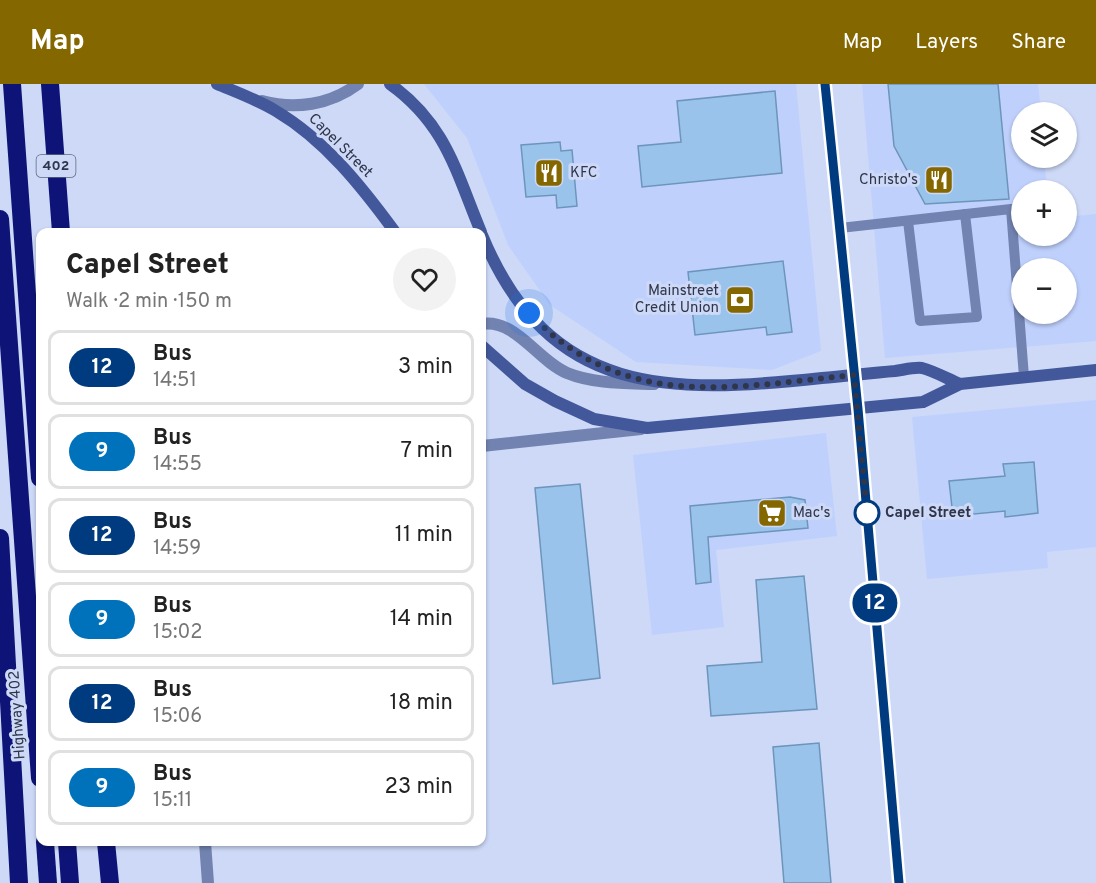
<!DOCTYPE html>
<meta charset="utf-8">
<style>
body{margin:0;font-family:Overpass,sans-serif;background:#f2f2f2;color:#222;height:100vh;display:flex;flex-direction:column;font-size:22px;white-space:nowrap}
*{box-sizing:border-box;margin:0}
p{font-size:20px;color:#767676}
.icon{flex:none;width:33px;height:33px;fill:none;stroke:currentColor;stroke-width:2;stroke-linecap:round;stroke-linejoin:round}
.map{position:relative;flex:1;overflow:hidden}
.sheet{position:absolute;left:36px;top:144px;width:450px;height:618px;display:flex;flex-direction:column;background:#fff;border-radius:12px;box-shadow:0 2px 4px #0004}
.sheet>*{flex:none}
.badge{padding:0 12px;border-radius:20px;font-size:21px;line-height:39px}
.tools{position:absolute;left:1011px;top:18px;display:grid;gap:12px}
.tools a{display:grid;place-items:center;width:66px;height:66px;border-radius:50%;background:#fff;box-shadow:0 2px 4px #0004;font-size:30px}
.you{position:absolute;width:30px;height:30px;margin:-15px;border:4px solid #fff;border-radius:50%;background:#1a73e8;box-shadow:0 0 0 9px #1a73e833}
.map>.badge{position:absolute;translate:-50% -50%;box-shadow:0 0 0 3px #fff}
.round{display:grid;place-items:center;flex:none;width:63px;height:63px;border-radius:32px;background:#f2f2f2}
.summary{display:flex;align-items:center;justify-content:space-between;height:102px;padding:0 30px}
h1{font-size:28px;font-weight:800;line-height:45px}
ul{padding:0;list-style:none}
li{display:flex;align-items:center;gap:18px;height:75px;margin:0 12px 9px;padding:0 18px;border:3px solid #e0e0e0;border-radius:12px}
li div{flex:1}
li b{display:block;font-size:22px}
li em{font-style:normal}
li .badge{min-width:66px;font-weight:700;text-align:center}
header{display:flex;align-items:center;gap:36px;box-sizing:border-box;height:84px;padding:0 30px;background:#856700;color:#fff}
header strong{font-size:28px}
nav{display:flex;gap:33px;margin-inline-start:auto;font-size:21px}
.map>svg:first-child{display:block}
.built{fill:#bfd0fd;fill-rule:evenodd}
.building{fill:#9ac3eb;stroke:#6d95bb;stroke-width:1.5}
.lines{fill:none;stroke-linecap:round;stroke-linejoin:round}
.lane{stroke:#7283b1;stroke-width:10}
.street{stroke:#7283b1;stroke-width:12}
.secondary{stroke:#43589a;stroke-width:12}
.highway{stroke:#0e1477;stroke-width:18}
.line-casing{stroke:#fff;stroke-width:14}
.line{stroke:#003b80;stroke-width:9}
.walk{stroke:#2f364a;stroke-width:6;stroke-dasharray:0 10.8}
.stop-dot{fill:#fff;stroke:#003b80;stroke-width:3}
.labels{text-anchor:middle;dominant-baseline:central;stroke-width:6;stroke-linejoin:round;paint-order:stroke}
.shield{fill:#cdd9f7;stroke:#5e677e;stroke-width:1.5}
.shield-label{font-size:14px;font-weight:bold;fill:#2f364a}
.street-label{font-size:15px;fill:#2f364a;stroke:#cdd9f7}
.poi-label{font-size:15px;fill:#2f364a;stroke:#cdd9f7;text-anchor:start}
.stop-label{font-size:15px;font-weight:bold;fill:#2f364a;stroke:#cdd9f7;text-anchor:start}
</style>
<header>
<strong>Map</strong>
<nav><a>Map</a><a>Layers</a><a>Share</a></nav>
</header>
<div class="map">
<svg width="1096" height="799" viewBox="0 0 1096 799">
<rect width="100%" height="100%" fill="#cdd9f7"/>
<g class="built">
<path d="M 424,0 L 796,0 L 821,267 L 772,286 L 636,278 L 550,221 L 508,161 L 467,54 Z"/>
<path d="M 862,0 L 1038,0 L 1041,28 L 1022,28 L 1022,74 L 1044,74 L 1047,106 L 1022,106 L 1022,152 L 1066,152 L 1067,133 L 1096,130 L 1096,257 L 885,274 ZM 1022,184 L 1066,184 L 1066,230 L 1022,230 Z"/>
<path d="M 1096,316 L 1096,463 L 1047,468 L 1048,484 L 927,495 L 912,333 Z"/>
<path d="M 826,349 L 837,452 L 716,466 L 724,543 L 652,551 L 633,371 Z"/>
</g>
<g class="building">
<path d="M 888,0 L 998,0 L 1009,115 L 925,120 L 894,62 Z"/>
<path d="M 775,7 L 782,89 L 642,103 L 638,62 L 681,58 L 677,17 Z"/>
<path d="M 560,58 L 561,67 L 572,66 L 577,122 L 557,124 L 556,111 L 526,113 L 521,61 Z"/>
<path d="M 783,177 L 792,248 L 767,251 L 766,243 L 695,251 L 688,188 Z"/>
<path d="M 1034,378 L 1038,429 L 1005,433 L 1005,427 L 953,432 L 949,397 L 1005,392 L 1003,380 Z"/>
<path d="M 580,400 L 600,594 L 553,600 L 535,404 Z"/>
<path d="M 790,413 L 805,416 L 808,444 L 708,453 L 711,498 L 696,500 L 690,422 Z"/>
<path d="M 804,492 L 817,625 L 711,632 L 707,582 L 762,578 L 756,496 Z"/>
<path d="M 819,659 L 831,799 L 784,799 L 773,663 Z"/>
</g>
<g class="lines">
<g class="lane">
<path d="M 908,137 L 920,237 L 977,233 L 965,130"/>
<path d="M 840,144 L 1011,125 L 1024,293"/>
</g>
<g class="street">
<path d="M 262,17 C 295,26 330,21 358,0"/>
<path d="M 482,240 C 516,235 537,276 567,289 C 594,300 625,299 654,300"/>
<path d="M 482,362 L 641,345"/>
<path d="M 205,758 L 208,799"/>
</g>
<g class="secondary">
<path d="M 217,0 C 236,8 258,16 276,27 C 325,56 362,103 395,148"/>
<path d="M 390,0 C 446,40 456,88 481,148"/>
<path d="M 825,0 L 858,325 L 899,799"/>
<path d="M 482,151 C 549,314 671,310 822,294 C 846,292 870,289 895,287 C 903,286 914,283 922,284 C 934,287 948,295 960,300"/>
<path d="M 482,262 L 525,300 L 555,317 L 594,335 L 647,344 L 923,318 L 960,300 L 1096,286"/>
</g>
<g class="highway">
<path d="M 12,0 L 40,394"/>
<path d="M 50,0 L 61,148"/>
<path d="M 0,135 L 40,694"/>
<path d="M 0,454 L 19,799"/>
<path d="M 45,758 L 48,799"/>
<path d="M 67,758 L 70,799"/>
<path d="M 106,758 L 110,799"/>
</g>
</g>
<g class="lines">
<g class="line-casing">
<path id="line" d="M 825,0 L 858,325 L 899,799"/>
</g>
<use href="#line" class="line"/>
<path class="walk" d="M 529,229 C 625,329 730,303 854,291 L 867,429"/>
</g>
<defs>
<g id="restaurant-square" transform="scale(1.5)"><rect x="-9" y="-9" width="18" height="18" rx="4" fill="#856700" stroke="#cdd9f7"/><path d="M-5-6h1v4h1v-4h1v4h1v-4h1v5L-1.5 .5V6h-2V.5L-5-1ZM5-6V6H3V1.5H1.5Q1.5-4 5-6Z" fill="#fff"/></g>
<g id="bank-square" transform="scale(1.5)"><rect x="-9" y="-9" width="18" height="18" rx="4" fill="#856700" stroke="#cdd9f7"/><path d="M-6-4H6V4H-6ZM0-2.3a2.3 2.3 0 1 0 0 4.6a2.3 2.3 0 1 0 0-4.6Z" fill="#fff"/></g>
<g id="supermarket-square" transform="scale(1.5)"><rect x="-9" y="-9" width="18" height="18" rx="4" fill="#856700" stroke="#cdd9f7"/><path d="M-6-5.5h2.5l.6 2H6L4.5 2H-2.5L-4.4-4H-6ZM-1.5 3.2a1.3 1.3 0 1 0 .1 0ZM3 3.2a1.3 1.3 0 1 0 .1 0Z" fill="#fff"/></g>
</defs>
<g fill-rule="evenodd">
<use href="#restaurant-square" x="549" y="89"/>
<use href="#restaurant-square" x="939" y="96"/>
<use href="#bank-square" x="740" y="216"/>
<use href="#supermarket-square" x="772" y="429"/>
</g>
<circle class="stop-dot" cx="867" cy="429" r="12"/>
<g class="labels">
<rect class="shield" x="36.5" y="71" width="39" height="22" rx="4.5"/>
<g class="shield-label">
<text x="56" y="82">402</text>
</g>
<g class="street-label">
<text transform="translate(340 62) rotate(45)">Capel Street</text>
<text transform="translate(18 631) rotate(-94)">Highway 402</text>
</g>
<g class="poi-label">
<text x="570" y="89">KFC</text>
<text x="918" y="96" text-anchor="end">Christo's</text>
<text x="719" y="207" text-anchor="end">Mainstreet<tspan x="719" dy="17">Credit Union</tspan></text>
<text x="793" y="429">Mac's</text>
</g>
<g class="stop-label">
<text x="885" y="429">Capel Street</text>
</g>
</g>
</svg>
<div class="tools">
<a><svg class="icon" aria-label="layers" viewBox="0 0 24 24"><path d="M12 4l9 5-9 5-9-5zM3 14l9 5 9-5"/></svg></a>
<a>+</a>
<a>−</a>
</div>
<div class="you" style="left:529px;top:229px"></div>
<b class="badge" style="left:875px;top:519px;background:#003b80;color:#fff">12</b>
<section class="sheet">
<div class="summary"><div><h1>Capel Street</h1><p>Walk · 2 min · 150 m</p></div><a class="round"><svg class="icon" aria-label="heart" viewBox="0 0 24 24"><path d="M12 20l-8-8c-3-5 5-10 8-4 3-6 11-1 8 4z"/></svg></a></div>
<ul>
<li><span class="badge" style="background:#003b80;color:#fff">12</span><div><b>Bus</b><p>14:51</p></div><em>3 min</em></li>
<li><span class="badge" style="background:#0072bc;color:#fff">9</span><div><b>Bus</b><p>14:55</p></div><em>7 min</em></li>
<li><span class="badge" style="background:#003b80;color:#fff">12</span><div><b>Bus</b><p>14:59</p></div><em>11 min</em></li>
<li><span class="badge" style="background:#0072bc;color:#fff">9</span><div><b>Bus</b><p>15:02</p></div><em>14 min</em></li>
<li><span class="badge" style="background:#003b80;color:#fff">12</span><div><b>Bus</b><p>15:06</p></div><em>18 min</em></li>
<li><span class="badge" style="background:#0072bc;color:#fff">9</span><div><b>Bus</b><p>15:11</p></div><em>23 min</em></li>
</ul>
</section>
</div>
